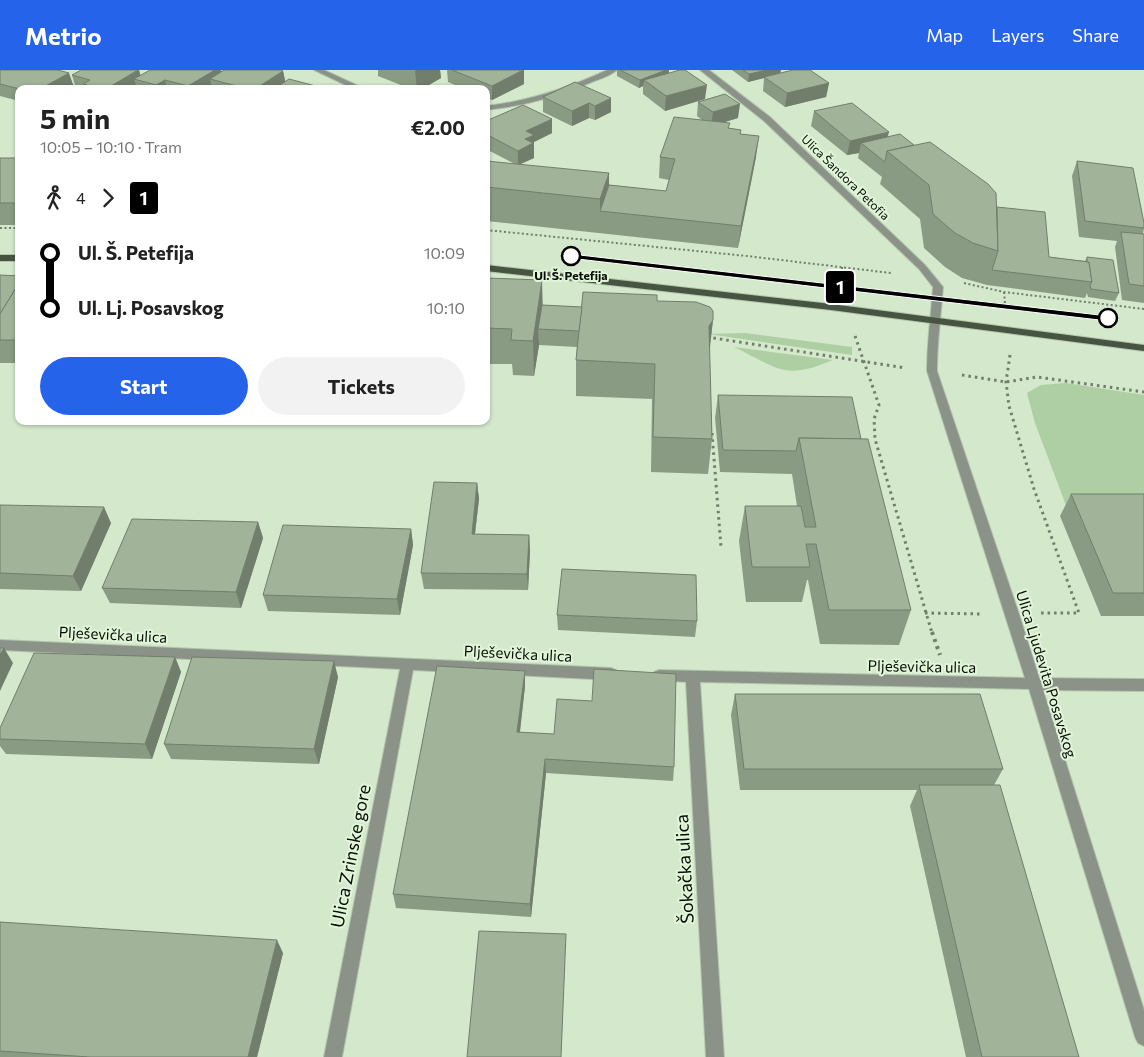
<!DOCTYPE html>
<meta charset="utf-8">
<style>
body{margin:0;font-family:Commissioner,sans-serif;background:#f2f2f2;color:#222;height:100vh;display:flex;flex-direction:column;font-size:19px;white-space:nowrap}
*{box-sizing:border-box;margin:0}
p{font-size:16px;color:#767676}
.icon{flex:none;width:28px;height:28px;fill:none;stroke:currentColor;stroke-width:2;stroke-linecap:round;stroke-linejoin:round}
.map{position:relative;flex:1;overflow:hidden}
.details{position:absolute;left:15px;top:15px;width:475px;height:340px;display:flex;flex-direction:column;background:#fff;border-radius:10px;box-shadow:0 1px 4px #0004}
.details>*{flex:none}
.badge{padding:0 10px;border-radius:4px;font-size:18px;line-height:32px}
.map>.badge{position:absolute;translate:-50% -50%;box-shadow:0 0 0 2px #fff}
.legs{display:flex;align-items:center;gap:8px;height:55px;padding:0 25px;font-size:16px}
.legs p{margin-inline-start:auto}
.headline{display:flex;align-items:center;justify-content:space-between;height:85px;padding:0 25px}
h1{font-size:28px;font-weight:700;line-height:38px}
.button{display:flex;gap:10px;margin-top:auto;padding:10px 25px}
.button a{flex:1;height:58px;border-radius:30px;background:#2563eb;color:#fff;font-size:20px;font-weight:700;line-height:58px;text-align:center}
.button a+a{background:#f2f2f2;color:#222}
ul{padding:0 25px;list-style:none}
li{display:flex;align-items:center;gap:18px;height:55px;font-size:19px}
li i{display:grid;place-items:center;width:8px;height:100%;margin:0 6px;background:currentColor}
li i::after{content:'';width:12px;height:12px;margin:-6px;border:4px solid;border-radius:50%;background:#fff}
li p{margin-inline-start:auto}
li:first-child i{background:linear-gradient(#0000 50%,currentColor 0)}
li:last-child i{background:linear-gradient(currentColor 50%,#0000 0)}
header{display:flex;align-items:center;gap:30px;box-sizing:border-box;height:70px;padding:0 25px;background:#2563eb;color:#fff}
header strong{font-size:24px}
nav{display:flex;gap:28px;margin-inline-start:auto;font-size:18px}
.map>svg:first-child{display:block}
.green{fill:#aecea3}
.lines{fill:none;stroke-linecap:round;stroke-linejoin:round}
.lane-casing{stroke:#b3c5ac;stroke-width:2}
.street-casing{stroke:#b3c5ac;stroke-width:2}
.primary-casing{stroke:#b3c5ac;stroke-width:2}
.path-far2{stroke:#707e6b;stroke-width:2;stroke-dasharray:2 2.5;stroke-linecap:butt}
.path-far1{stroke:#707e6b;stroke-width:3;stroke-dasharray:2.5 4;stroke-linecap:butt}
.path{stroke:#707e6b;stroke-width:4;stroke-dasharray:3 4.5;stroke-linecap:butt}
.lane{fill:#8b9388;fill-rule:evenodd}
.street{fill:#8b9388;fill-rule:evenodd}
.primary{fill:#465441;fill-rule:evenodd}
.wall{fill:#8a9b84}
.shaded-wall{fill:#717e6c}
.building{fill:#a1b49a;stroke:#717e6c}
.line-1{fill:#000;stroke:#fff}
.stop-1-dot{fill:#fff;stroke:#000;stroke-width:2.5}
.labels{text-anchor:middle;dominant-baseline:central;stroke-width:4;stroke-linejoin:round;paint-order:stroke}
.far-street-label{font-size:12px;fill:#070d05;stroke:#e1f5d9}
.far-stop-label{font-size:12px;font-weight:bold;fill:#070d05;stroke:#e1f5d9}
.street-label{font-size:15px;fill:#070d05;stroke:#e1f5d9}
.near-street-label{font-size:18px;fill:#070d05;stroke:#e1f5d9}
</style>
<header>
<strong>Metrio</strong>
<nav><a>Map</a><a>Layers</a><a>Share</a></nav>
</header>
<div class="map">
<svg width="1144" height="987" viewBox="0 0 1144 987">
<rect width="100%" height="100%" fill="#d4e8cc"/>
<g class="green">
<path d="M 745,263 L 852,277 L 852,285 L 708,264 Z"/>
<path d="M 734,277 L 833,290 C 783,311 778,298 734,277 Z"/>
<path d="M 1066,313 L 1144,325 L 1144,446 L 1070,446 L 1035,353 L 1027,323 L 1041,315 Z"/>
</g>
<g class="lines">
<g class="lane-casing">
<path id="lane" d="M 1034,608 L 1144,609 L 1144,621 L 1034,620 L 1029,618 L 1027,614 L 1029,610 Z"/>
</g>
<g class="street-casing">
<g id="street">
<path d="M 314,0 L 324,0 L 365,19 L 354,19 Z"/>
<path d="M 607,0 L 617,0 C 610,6 600,9 592,12 C 558,27 523,36 486,40 L 486,36 C 529,31 568,18 607,0 Z"/>
<path d="M 700,0 L 709,0 L 770,47 L 925,195 L 943,217 C 941,245 937,273 937,301 L 1019,544 L 1144,940 L 1144,976 L 1138,973 L 1135,967 L 1029,619 L 700,612 L 724,987 L 706,987 L 686,612 L 654,610 L 652,606 L 654,602 L 659,600 L 1025,608 L 927,301 C 927,273 931,245 933,217 L 919,199 L 764,51 Z"/>
<path d="M 0,570 L 611,598 L 616,600 L 618,604 L 616,608 L 611,610 L 413,600 L 342,987 L 324,987 L 400,599 L 0,580 Z"/>
</g>
</g>
<g class="primary-casing">
<g id="primary">
<rect x="0" y="185" width="19" height="6"/>
<path d="M 486,195 L 831,234 L 1144,275 L 1144,281 L 831,240 L 486,201 Z"/>
</g>
</g>
<g class="path-far2">
<path d="M 0,158 L 19,158"/>
<path d="M 486,160 L 747,186 L 891,203"/>
<path d="M 842,197 L 842,214"/>
<path d="M 964,213 L 1004,222 L 1144,239"/>
<path d="M 1004,222 L 1005,234"/>
</g>
<g class="path-far1">
<path d="M 855,266 L 879,335 L 874,349 L 875,369 L 932,563"/>
<path d="M 707,267 L 906,298"/>
<path d="M 1010,285 L 1006,312 L 1009,336 L 1034,419 L 1079,543 L 1041,543"/>
<path d="M 962,305 L 1006,312 L 1037,307 L 1144,322"/>
<path d="M 712,363 L 721,477"/>
<path d="M 925,543 L 982,544"/>
</g>
<path class="path" d="M 932,562 L 940,585"/>
<use href="#lane" class="lane"/>
<use href="#street" class="street"/>
<use href="#primary" class="primary"/>
</g>
<g class="wall">
<path d="M 0,0 L 74,17 L 71,19 L 19,19 L 19,31 L 0,26 Z"/>
<path d="M 139,0 L 140,5 L 221,1 L 283,1 L 285,11 L 327,19 L 137,19 L 137,18 L 135,19 L 76,19 L 72,5 Z"/>
<path d="M 378,0 L 440,0 L 441,8 L 422,19 L 411,19 L 378,6 Z"/>
<path d="M 447,0 L 524,0 L 524,14 L 492,30 L 486,28 L 486,19 L 464,19 L 448,12 Z"/>
<path d="M 617,0 L 669,0 L 669,3 L 705,29 L 665,41 L 643,24 L 643,16 L 639,18 L 617,6 Z"/>
<path d="M 732,0 L 781,0 L 780,3 L 829,13 L 826,27 L 785,37 L 763,21 L 764,8 L 748,12 Z"/>
<path d="M 575,12 L 611,42 L 595,50 L 589,48 L 572,56 L 543,42 L 543,27 Z"/>
<path d="M 698,32 L 738,48 L 725,52 L 729,58 L 741,60 L 740,64 L 756,87 L 738,178 L 486,151 L 486,91 L 515,94 L 486,79 L 486,51 L 552,63 L 534,72 L 534,88 L 521,94 L 609,115 L 666,121 L 669,110 L 659,108 L 660,87 L 702,50 L 697,46 Z"/>
<path d="M 814,41 L 888,67 L 997,137 L 1049,187 L 1085,191 L 1087,187 L 1119,223 L 1115,231 L 1088,227 L 1087,223 L 1085,228 L 987,215 L 962,208 L 945,197 L 924,178 L 920,149 L 880,114 L 882,107 L 858,88 L 859,83 L 847,85 L 811,56 Z"/>
<rect x="0" y="88" width="19" height="67"/>
<path d="M 1077,91 L 1144,158 L 1143,164 L 1144,164 L 1144,233 L 1122,230 L 1115,177 L 1117,171 L 1079,167 L 1072,106 Z"/>
<path d="M 0,205 L 19,206 L 19,293 L 0,293 Z"/>
<path d="M 486,208 L 543,235 L 582,237 L 657,231 L 713,250 L 709,281 L 712,369 L 708,404 L 651,402 L 652,329 L 576,326 L 576,290 L 577,277 L 539,275 L 534,306 L 513,305 L 512,294 L 486,294 Z"/>
<path d="M 718,325 L 861,369 L 911,540 L 899,575 L 820,574 L 808,510 L 807,510 L 802,532 L 746,532 L 739,471 L 745,436 L 797,436 L 792,404 L 720,402 L 715,348 Z"/>
<path d="M 477,413 L 479,429 L 475,464 L 529,465 L 530,481 L 528,520 L 424,519 L 421,503 Z"/>
<path d="M 1071,424 L 1144,424 L 1144,546 L 1101,546 L 1060,446 Z"/>
<path d="M 0,435 L 111,453 L 81,521 L 0,519 Z"/>
<path d="M 258,452 L 263,468 L 241,538 L 110,533 L 102,518 Z"/>
<path d="M 411,459 L 413,475 L 400,545 L 268,541 L 263,525 Z"/>
<path d="M 557,545 L 697,551 L 695,567 L 558,560 Z"/>
<path d="M 175,587 L 181,602 L 152,689 L 6,684 L 0,676 L 0,658 Z"/>
<path d="M 525,601 L 525,616 L 520,662 L 674,697 L 673,711 L 546,703 L 531,847 L 396,838 L 393,824 Z"/>
<path d="M 338,607 L 319,694 L 171,689 L 164,674 Z"/>
<path d="M 735,624 L 1003,699 L 994,715 L 1079,987 L 966,987 L 910,736 L 917,720 L 740,720 L 731,645 Z"/>
<path d="M 0,852 L 283,883 L 257,987 L 0,987 Z"/>
</g>
<g class="shaded-wall">
<path d="M 139,0 L 142,11 L 134,9 L 137,18 L 135,19 L 106,19 Z"/>
<path d="M 215,0 L 221,0 L 224,11 L 210,9 L 212,18 L 211,19 L 189,19 L 188,16 Z"/>
<path d="M 417,0 L 440,0 L 441,8 L 422,19 L 417,19 L 415,1 Z"/>
<path d="M 524,0 L 524,14 L 492,30 L 492,16 Z"/>
<path d="M 666,0 L 669,0 L 668,6 L 644,10 L 643,16 L 639,18 L 640,10 Z"/>
<path d="M 767,0 L 781,0 L 780,4 L 748,12 L 749,4 Z"/>
<path d="M 283,1 L 286,15 L 280,19 L 255,19 Z"/>
<path d="M 69,3 L 74,17 L 71,19 L 40,19 Z"/>
<path d="M 165,10 L 167,19 L 157,19 L 156,15 Z"/>
<path d="M 829,13 L 826,27 L 785,37 L 787,23 Z"/>
<path d="M 707,15 L 705,29 L 665,41 L 666,26 Z"/>
<path d="M 611,28 L 611,42 L 595,50 L 595,36 Z"/>
<path d="M 589,33 L 589,48 L 572,56 L 572,41 Z"/>
<path d="M 740,34 L 738,48 L 711,56 L 713,42 Z"/>
<path d="M 552,49 L 552,63 L 534,72 L 534,88 L 518,95 L 518,81 L 526,61 Z"/>
<path d="M 889,62 L 885,77 L 861,73 L 859,83 L 847,85 L 850,71 Z"/>
<path d="M 759,66 L 756,87 L 738,178 L 741,156 Z"/>
<path d="M 609,103 L 609,137 L 600,141 L 600,129 Z"/>
<path d="M 542,210 L 543,245 L 538,259 L 539,275 L 534,306 L 533,271 Z"/>
<path d="M 713,250 L 709,286 L 709,256 Z"/>
<path d="M 477,413 L 479,429 L 473,480 L 472,464 Z"/>
<path d="M 104,437 L 111,453 L 81,521 L 73,506 Z"/>
<path d="M 258,452 L 263,468 L 241,538 L 236,522 Z"/>
<path d="M 411,459 L 413,475 L 400,545 L 397,529 Z"/>
<path d="M 529,465 L 530,481 L 528,520 L 527,504 Z"/>
<path d="M 4,578 L 13,593 L 0,621 L 0,585 Z"/>
<path d="M 175,587 L 181,602 L 152,689 L 145,674 Z"/>
<path d="M 334,591 L 338,607 L 319,694 L 314,679 Z"/>
<path d="M 525,601 L 525,616 L 518,677 L 517,662 Z"/>
<path d="M 545,689 L 546,703 L 531,847 L 530,834 Z"/>
<path d="M 277,870 L 283,883 L 257,987 L 248,987 Z"/>
</g>
<g class="building">
<path d="M 0,0 L 58,0 L 69,3 L 40,19 L 20,19 L 0,14 Z"/>
<path d="M 81,0 L 138,0 L 106,19 L 102,19 L 83,14 L 90,10 L 72,5 Z"/>
<path d="M 150,0 L 215,0 L 188,16 L 165,10 L 156,15 L 134,9 Z"/>
<path d="M 224,0 L 281,0 L 283,1 L 255,19 L 248,19 L 210,9 Z"/>
<path d="M 452,0 L 523,0 L 492,16 Z"/>
<path d="M 620,0 L 666,0 L 640,10 Z"/>
<path d="M 680,0 L 685,0 L 707,15 L 666,26 L 644,10 Z"/>
<path d="M 743,0 L 767,0 L 749,4 Z"/>
<path d="M 793,0 L 810,0 L 829,13 L 787,23 L 764,7 Z"/>
<path d="M 289,9 L 327,19 L 274,19 Z"/>
<path d="M 575,12 L 611,28 L 595,36 L 589,33 L 572,41 L 543,27 Z"/>
<path d="M 725,24 L 740,34 L 713,42 L 698,32 Z"/>
<path d="M 852,33 L 889,62 L 850,71 L 814,41 Z"/>
<path d="M 523,35 L 552,49 L 526,61 L 534,65 L 525,69 L 533,73 L 518,81 L 486,64 L 486,51 Z"/>
<path d="M 674,47 L 730,53 L 728,58 L 741,60 L 740,64 L 759,66 L 741,156 L 600,141 L 609,115 L 666,121 L 675,89 L 660,87 Z"/>
<path d="M 900,64 L 914,75 L 887,81 L 885,92 L 861,73 Z"/>
<path d="M 930,72 L 988,114 L 996,123 L 998,181 L 973,173 L 955,163 L 942,152 L 933,144 L 929,115 L 887,81 Z"/>
<rect x="0" y="88" width="19" height="45"/>
<path d="M 486,91 L 609,103 L 600,129 L 486,117 Z"/>
<path d="M 1077,91 L 1133,98 L 1144,153 L 1144,158 L 1085,151 Z"/>
<path d="M 997,137 L 1045,142 L 1049,187 L 1089,192 L 1092,212 L 992,200 L 998,181 Z"/>
<path d="M 1121,162 L 1144,164 L 1144,216 L 1129,214 Z"/>
<path d="M 1087,187 L 1113,190 L 1119,223 L 1091,219 L 1090,215 L 1092,212 L 1089,192 L 1087,192 Z"/>
<path d="M 0,205 L 19,206 L 19,213 L 0,244 Z"/>
<path d="M 486,208 L 542,210 L 533,271 L 511,270 L 512,259 L 486,258 Z"/>
<path d="M 19,213 L 19,270 L 0,270 L 0,244 Z"/>
<path d="M 583,222 L 657,225 L 657,231 L 696,232 L 710,237 L 713,241 L 713,250 L 709,256 L 712,369 L 653,367 L 655,294 L 576,290 Z"/>
<path d="M 542,235 L 582,237 L 579,261 L 538,259 Z"/>
<path d="M 718,325 L 852,327 L 861,369 L 799,368 L 796,381 L 723,380 Z"/>
<path d="M 799,368 L 868,369 L 911,540 L 829,540 L 816,474 L 806,474 L 810,497 L 752,497 L 745,436 L 801,436 L 805,457 L 816,457 Z"/>
<path d="M 434,412 L 477,413 L 472,464 L 529,465 L 527,504 L 421,503 Z"/>
<path d="M 1071,424 L 1144,424 L 1144,523 L 1113,523 Z"/>
<path d="M 0,435 L 104,437 L 73,506 L 0,503 Z"/>
<path d="M 132,449 L 258,452 L 236,522 L 102,518 Z"/>
<path d="M 283,455 L 411,459 L 397,529 L 263,525 Z"/>
<path d="M 562,499 L 696,505 L 697,551 L 557,545 Z"/>
<path d="M 0,578 L 4,578 L 0,585 Z"/>
<path d="M 34,583 L 175,587 L 145,674 L 0,669 L 0,658 Z"/>
<path d="M 192,587 L 334,591 L 314,679 L 164,674 Z"/>
<path d="M 437,596 L 525,601 L 517,662 L 554,664 L 557,629 L 592,631 L 594,599 L 676,604 L 674,697 L 545,689 L 530,834 L 393,824 Z"/>
<path d="M 735,624 L 980,624 L 1003,699 L 744,699 Z"/>
<path d="M 919,715 L 1000,715 L 1079,987 L 982,987 Z"/>
<path d="M 0,852 L 277,870 L 248,987 L 90,987 L 0,981 Z"/>
<path d="M 479,861 L 566,864 L 561,987 L 467,987 Z"/>
</g>
<path class="line-1" d="M 571,184 L 1108,246 L 1112,248 L 1108,251 L 569,188 L 569,185 Z"/>
<g class="stop-1-dot">
<circle cx="571" cy="186" r="9"/>
<circle cx="1108" cy="248" r="9"/>
</g>
<g class="labels">
<g class="far-street-label">
<text transform="translate(846 107) rotate(44)">Ulica Šandora Petofia</text>
</g>
<g class="far-stop-label">
<text x="571" y="205">Ul. Š. Petefija</text>
</g>
<g class="street-label">
<text transform="translate(113 564) rotate(3)">Plješevička ulica</text>
<text transform="translate(518 583) rotate(3)">Plješevička ulica</text>
<text transform="translate(922 596) rotate(1)">Plješevička ulica</text>
<text transform="translate(1047 604) rotate(73)">Ulica Ljudevita Posavskog</text>
</g>
<g class="near-street-label">
<text transform="translate(350 786) rotate(-79)">Ulica Zrinske gore</text>
<text transform="translate(684 799) rotate(-93)">Šokačka ulica</text>
</g>
</g>
</svg>
<b class="badge" style="left:840px;top:217px;background:#000;color:#fff">1</b>
<section class="details">
<div class="headline"><div><h1>5 min</h1><p>10:05 – 10:10 · Tram</p></div><b>€2.00</b></div>
<div class="legs"><svg class="icon" aria-label="walk" viewBox="0 0 24 24"><circle cx="13" cy="4" r="2"/><path d="M13 8l-2 6 4 7M11 14l-3 7M7 12l3-4h3l4 4"/></svg>4<svg class="icon" aria-label="forward" viewBox="0 0 24 24"><path d="M9 5l7 7-7 7"/></svg><b class="badge" style="background:#000;color:#fff">1</b></div>
<ul>
<li><i style="color:#000"></i><b>Ul. Š. Petefija</b><p>10:09</p></li>
<li><i style="color:#000"></i><b>Ul. Lj. Posavskog</b><p>10:10</p></li>
</ul>
<div class="button"><a>Start</a><a>Tickets</a></div>
</section>
</div>
